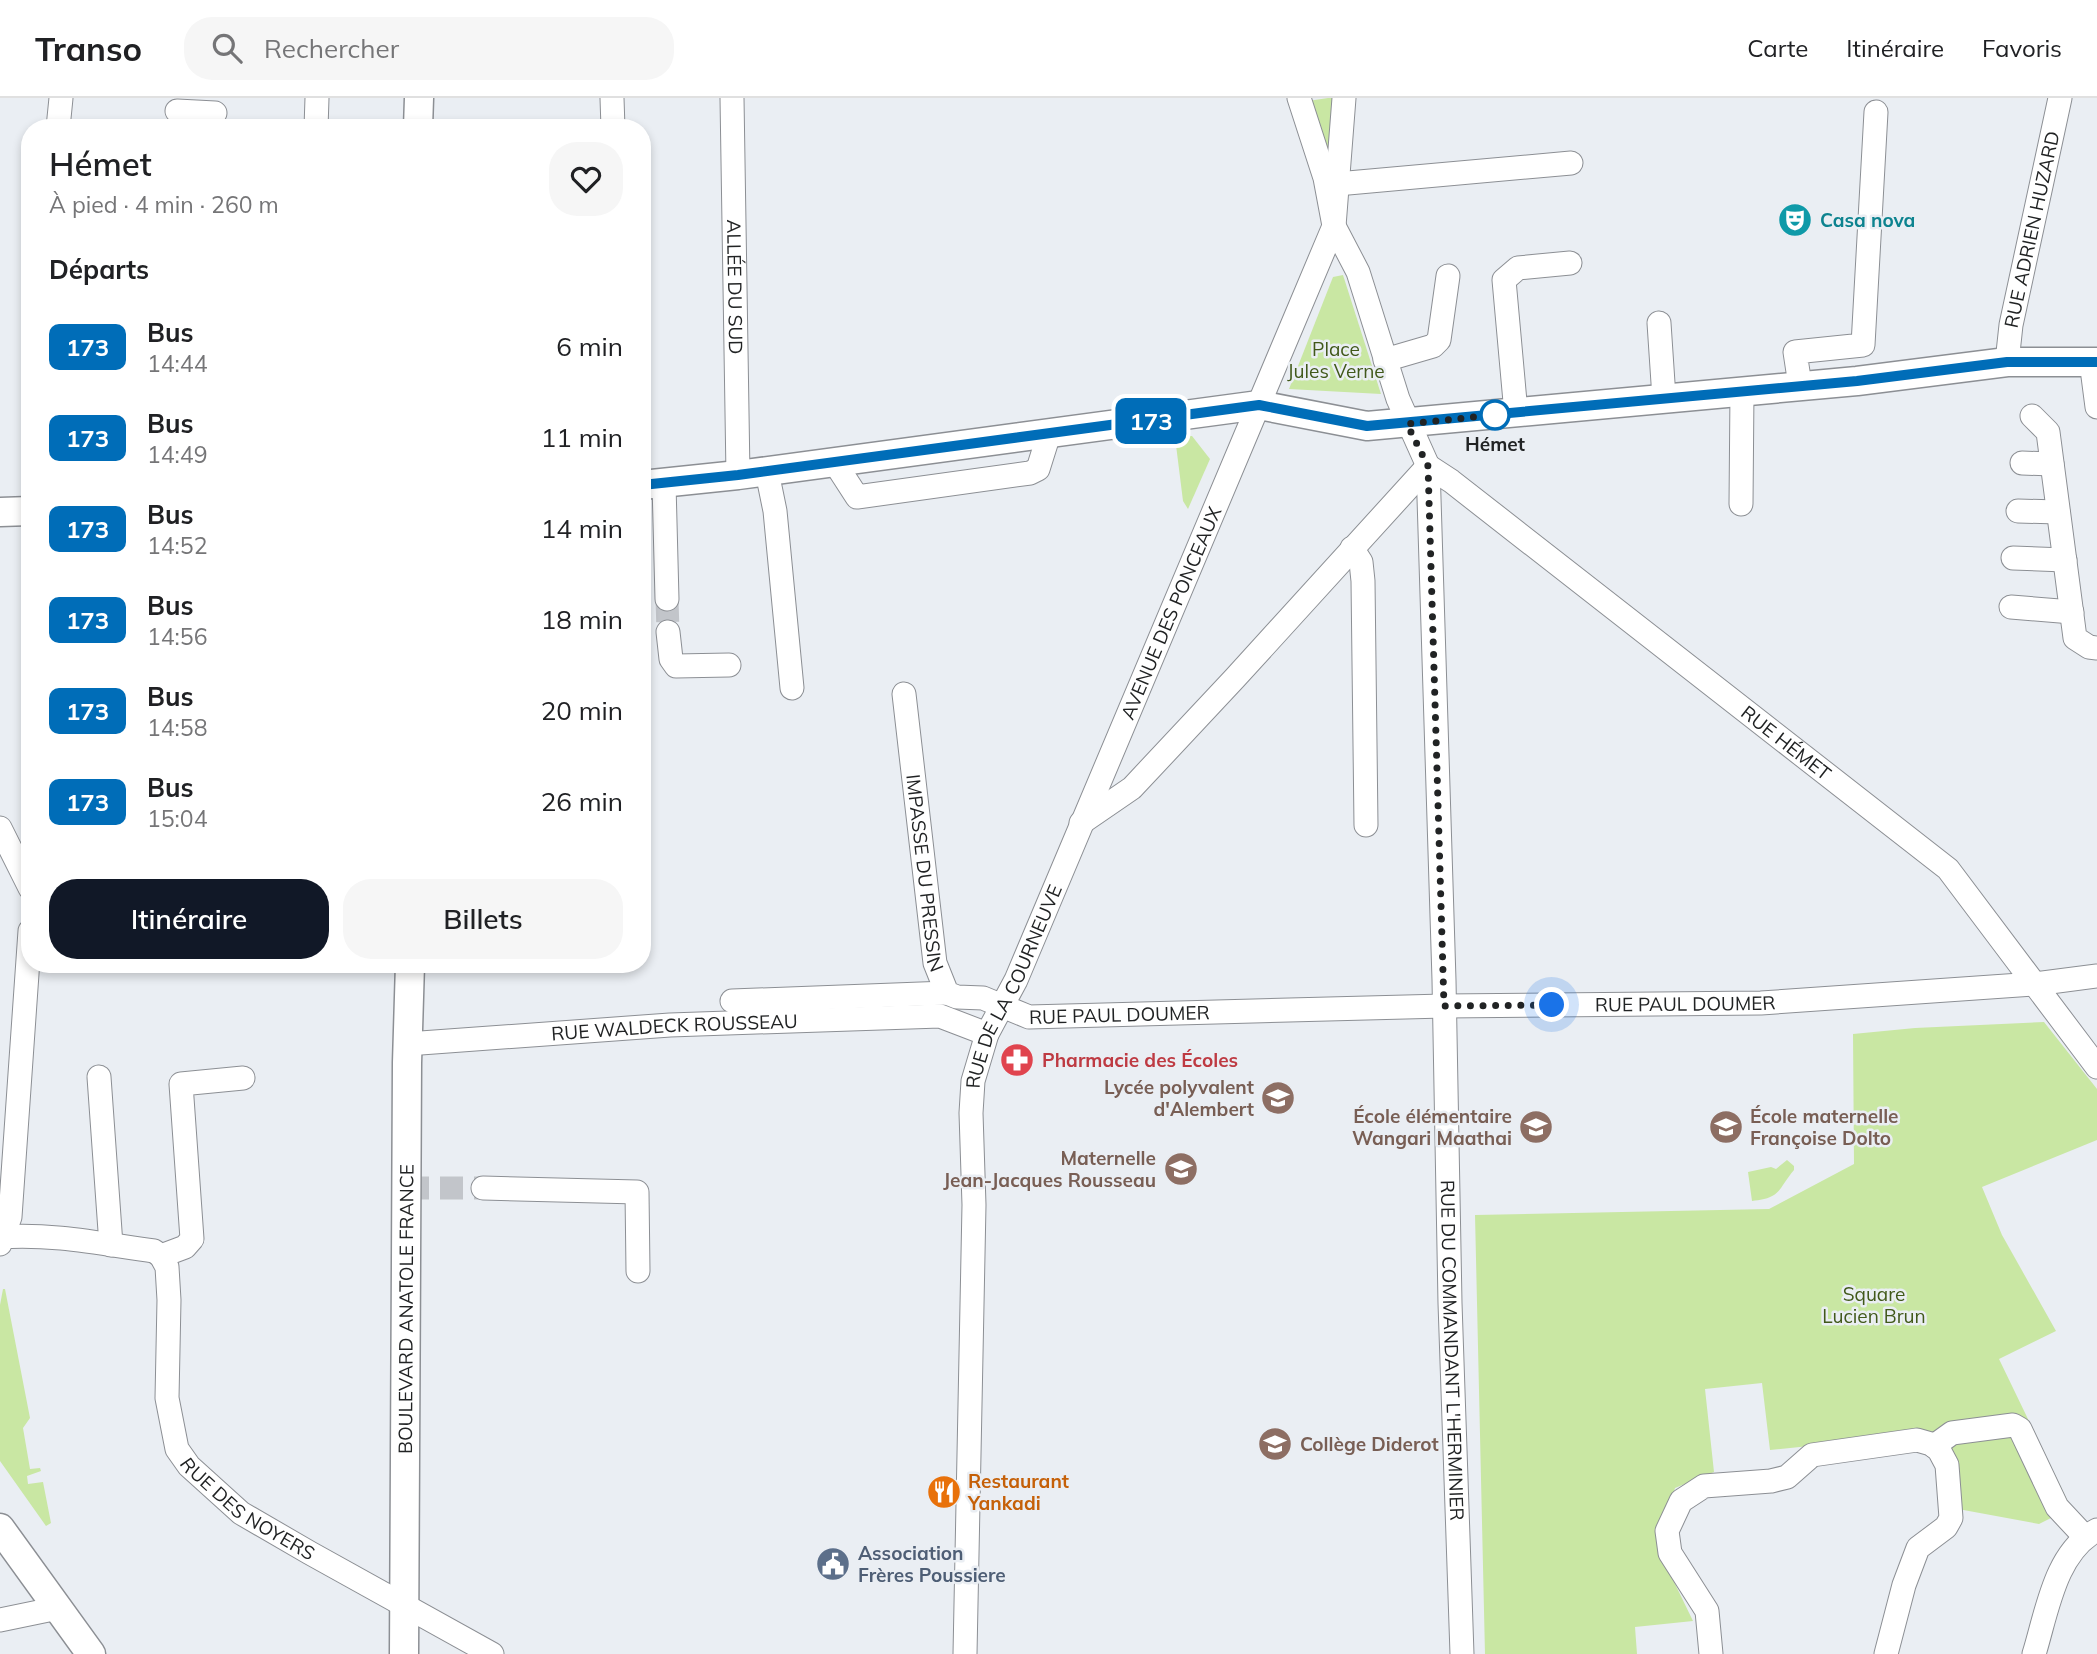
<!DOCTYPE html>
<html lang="fr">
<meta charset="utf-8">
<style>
body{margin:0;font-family:Mulish,sans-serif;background:#f6f6f6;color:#202124;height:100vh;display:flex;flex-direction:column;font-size:26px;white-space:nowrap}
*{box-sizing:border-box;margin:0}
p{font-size:23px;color:#757577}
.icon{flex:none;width:38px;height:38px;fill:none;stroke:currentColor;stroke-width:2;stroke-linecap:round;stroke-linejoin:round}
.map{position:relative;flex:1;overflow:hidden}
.drawer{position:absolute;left:21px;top:21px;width:630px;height:854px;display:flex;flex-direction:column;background:#fff;border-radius:28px;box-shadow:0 4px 10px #0003}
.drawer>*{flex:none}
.badge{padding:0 14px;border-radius:10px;font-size:24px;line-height:46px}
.you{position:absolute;width:35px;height:35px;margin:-18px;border:5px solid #fff;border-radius:50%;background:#1a73e8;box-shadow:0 0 0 10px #1a73e833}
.map>.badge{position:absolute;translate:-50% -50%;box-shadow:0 0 0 4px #fff}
h2{padding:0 28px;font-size:26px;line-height:63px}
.round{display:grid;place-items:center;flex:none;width:74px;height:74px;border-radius:28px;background:#f6f6f6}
.overview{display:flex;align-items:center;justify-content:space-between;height:119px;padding:0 28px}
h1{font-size:33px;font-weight:600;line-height:52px}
.primary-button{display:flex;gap:14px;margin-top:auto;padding:14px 28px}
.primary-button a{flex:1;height:80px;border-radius:28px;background:#111827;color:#fff;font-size:28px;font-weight:600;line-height:80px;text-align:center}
.primary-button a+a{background:#f6f6f6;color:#202124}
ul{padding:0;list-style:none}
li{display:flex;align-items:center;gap:21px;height:91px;padding:0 28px}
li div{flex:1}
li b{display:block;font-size:26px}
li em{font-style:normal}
li .badge{min-width:77px;font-weight:700;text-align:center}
header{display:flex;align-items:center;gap:42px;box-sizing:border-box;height:98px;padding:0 35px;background:#fff;border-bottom:2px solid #e0e0e0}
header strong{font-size:33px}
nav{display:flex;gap:38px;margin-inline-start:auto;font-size:24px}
.search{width:490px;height:63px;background:#f6f6f6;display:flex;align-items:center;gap:18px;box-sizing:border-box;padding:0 24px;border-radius:28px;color:#757577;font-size:26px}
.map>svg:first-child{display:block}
.green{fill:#c9e7a3}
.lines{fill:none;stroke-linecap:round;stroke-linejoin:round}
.minor-tunnel{stroke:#c2c5ca;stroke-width:23;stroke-dasharray:23 11;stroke-linecap:butt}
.minor-casing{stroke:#8c8f94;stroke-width:25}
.major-casing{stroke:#8c8f94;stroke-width:31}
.minor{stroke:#fff;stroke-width:23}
.major{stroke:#fff;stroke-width:28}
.line-casing{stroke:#fff;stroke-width:16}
.line{stroke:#006db8;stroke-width:10}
.walk{stroke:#212324;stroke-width:7;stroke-dasharray:0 12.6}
.stop-dot{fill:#fff;stroke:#006db8;stroke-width:3.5}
.labels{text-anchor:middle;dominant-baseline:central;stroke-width:5;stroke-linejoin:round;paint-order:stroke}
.culture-label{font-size:19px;font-weight:bold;fill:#0d838f;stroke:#eaeef3;text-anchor:start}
.street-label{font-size:19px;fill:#212324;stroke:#eaeef3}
.park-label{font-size:19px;fill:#41591a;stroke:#eaeef3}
.stop-label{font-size:19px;font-weight:bold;fill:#212324;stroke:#eaeef3}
.health-label{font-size:19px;font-weight:bold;fill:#be3a42;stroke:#eaeef3;text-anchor:start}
.education-label{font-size:19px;font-weight:bold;fill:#785e54;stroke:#eaeef3;text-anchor:end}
.food-label{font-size:19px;font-weight:bold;fill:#c56008;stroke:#eaeef3;text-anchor:start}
.service-label{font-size:19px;font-weight:bold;fill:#4e5e75;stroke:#eaeef3;text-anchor:start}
</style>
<header>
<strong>Transo</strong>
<div class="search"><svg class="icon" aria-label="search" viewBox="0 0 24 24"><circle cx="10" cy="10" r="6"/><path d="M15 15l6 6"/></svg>Rechercher</div>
<nav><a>Carte</a><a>Itinéraire</a><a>Favoris</a></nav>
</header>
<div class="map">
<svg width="2097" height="1556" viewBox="0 0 2097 1556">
<rect width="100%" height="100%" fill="#eaeef3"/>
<g class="green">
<path d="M 1328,0 L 1340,0 L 1330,64 L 1308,3 Z"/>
<path d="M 1343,177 L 1381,296 L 1289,291 L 1333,179 Z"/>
<path d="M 1192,338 L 1210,361 L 1188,411 L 1183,403 L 1175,339 Z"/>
<path d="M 2044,924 L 2097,991 L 2097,1042 L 1982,1089 L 2002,1137 L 2056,1233 L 1999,1261 L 2071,1410 L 2039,1426 L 1958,1411 L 1926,1336 L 1770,1352 L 1762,1285 L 1705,1291 L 1714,1374 L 1675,1390 L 1662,1435 L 1661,1457 L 1693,1523 L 1635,1529 L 1637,1556 L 1485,1556 L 1475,1117 L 1769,1111 L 1854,1066 L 1853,936 L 1915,930 Z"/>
<path d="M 1787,1062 L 1794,1068 L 1794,1072 C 1777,1092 1782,1100 1752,1103 L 1748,1074 L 1771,1069 L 1776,1071 Z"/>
<path d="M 3,1191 L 5,1191 L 30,1320 L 23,1330 L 30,1371 L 40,1370 L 41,1373 L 27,1378 L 28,1386 L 43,1384 L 51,1425 L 46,1428 L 0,1363 L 0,1207 Z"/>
</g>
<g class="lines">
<g class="minor-tunnel">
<path d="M 667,501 L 668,534"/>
<path d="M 406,1090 L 483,1090"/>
</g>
<g class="minor-casing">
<g id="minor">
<path d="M 612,0 L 613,30"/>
<path id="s1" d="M 732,0 L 738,377"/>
<path id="s2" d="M 1299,0 L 1325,80 L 1334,128 L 1358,174 L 1398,301 L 1428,368 L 1444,882 L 1450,1205 L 1462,1556"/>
<path d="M 177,13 L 215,15"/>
<path d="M 58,30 L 61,0"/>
<path d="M 316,30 L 317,0"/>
<path d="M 1337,86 L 1571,65"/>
<path d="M 1659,225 L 1664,300"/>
<path d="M 1385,262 L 1433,248 L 1439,242 L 1448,178"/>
<path d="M 2091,263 L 2097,309"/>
<path id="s3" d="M 2007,264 L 2011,227 L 2060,0"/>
<path d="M 1800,287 L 1795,254 L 1863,247 L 1876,14"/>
<path d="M 1516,315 L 1504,182 L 1518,170 L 1570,165"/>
<path d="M 2032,318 L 2048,334 L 2075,540 L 2089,549 L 2097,550"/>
<path d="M 835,365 L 857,399 L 1030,375 L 1038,371 L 1049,336"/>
<path d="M 2022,365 L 2052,366"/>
<path d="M 767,374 L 775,413 L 792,590"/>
<path d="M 664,386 L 667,501"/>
<path d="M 1741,406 L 1742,293"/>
<path d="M 2018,413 L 2058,414"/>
<path d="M 1352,450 L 1361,464 L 1363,483 L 1366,727"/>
<path d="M 2013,460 L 2065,462"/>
<path d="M 2011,509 L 2072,514"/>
<path d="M 668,534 L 671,561 L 676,568 L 729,567"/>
<path id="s4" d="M 904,596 L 935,865 L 947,895 L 957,899 L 983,900 L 1029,919 L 1444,908 L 1761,905 L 2035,886 L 2097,878"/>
<path id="s5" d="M 1081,725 L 1132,690 L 1235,580 L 1428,368 L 1451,383 L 1948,771 L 2097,969"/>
<path d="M 0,730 L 30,790"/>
<path d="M 732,903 L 947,895"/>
<path id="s6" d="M 407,946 L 670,927 L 940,918 L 987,936"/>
<path d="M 99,979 L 111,1147"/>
<path d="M 483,1090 L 637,1094 L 638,1173"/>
<path id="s7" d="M 0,1139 C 51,1135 103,1146 154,1153 L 161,1158 L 167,1169 L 169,1202 L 167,1300 L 177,1351 L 189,1368 L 241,1415 L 310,1455 L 492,1556"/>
<path d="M 0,1146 L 10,1119 L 30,833"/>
<path d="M 161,1158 L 185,1149 L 192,1141 L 181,986 L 243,980"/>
<path d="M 1934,1348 L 1952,1335 L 2013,1327 L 2020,1331 L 2057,1409 L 2085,1439"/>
<path d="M 0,1522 L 58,1510"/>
<path id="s8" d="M 965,1556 L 974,1107 L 971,1015 L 973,983 L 987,936 L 1016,882 L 1334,128 L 1344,0"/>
<path d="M 1711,1556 L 1707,1513 L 1670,1455 L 1667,1433 L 1681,1403 L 1704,1388 L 1771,1383 L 1787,1379 L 1812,1357 L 1917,1342 L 1931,1346 L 1939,1352 L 1947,1367 L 1951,1420 L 1946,1429 L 1918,1450 L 1904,1487 L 1886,1556"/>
<path d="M 2034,1556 C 2047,1514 2055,1454 2097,1432"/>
</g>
</g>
<g class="major-casing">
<g id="major">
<path d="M 418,30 L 419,0"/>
<path d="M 642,387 L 738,377 L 1259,307 L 1367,328 L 1857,283 L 2007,264 L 2097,264"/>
<path d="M 0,414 L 30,413"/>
<path d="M 0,1430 L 91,1556"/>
<path id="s9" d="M 404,1556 L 407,965 L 410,866"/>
</g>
</g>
<use href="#minor" class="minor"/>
<use href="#major" class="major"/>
</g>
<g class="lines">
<g class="line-casing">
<path id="line" d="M 642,387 L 738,377 L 1259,307 L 1367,328 L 1857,283 L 2007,264 L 2097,264"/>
</g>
<use href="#line" class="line"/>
<path class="walk" d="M 1495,317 L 1503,316 L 1407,326 L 1428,368 L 1444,908 L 1552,907"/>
</g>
<defs>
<g id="theatre-disc" transform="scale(1.75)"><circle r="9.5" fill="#0f9aa8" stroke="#eaeef3"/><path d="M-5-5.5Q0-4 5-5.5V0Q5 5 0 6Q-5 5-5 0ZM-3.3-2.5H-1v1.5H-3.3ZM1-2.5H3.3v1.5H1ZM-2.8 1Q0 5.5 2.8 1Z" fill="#fff"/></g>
<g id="pharmacy-disc" transform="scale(1.75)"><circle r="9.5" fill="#e0444e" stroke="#eaeef3"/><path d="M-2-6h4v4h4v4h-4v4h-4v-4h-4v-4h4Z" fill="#fff"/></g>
<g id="school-disc" transform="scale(1.75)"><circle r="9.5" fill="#8d6e63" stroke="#eaeef3"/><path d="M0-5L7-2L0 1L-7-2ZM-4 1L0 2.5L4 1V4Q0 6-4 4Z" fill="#fff"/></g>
<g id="restaurant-disc" transform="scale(1.75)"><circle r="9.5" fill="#e8710a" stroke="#eaeef3"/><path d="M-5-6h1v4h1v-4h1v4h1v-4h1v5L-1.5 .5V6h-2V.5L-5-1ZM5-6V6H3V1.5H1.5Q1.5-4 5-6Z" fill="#fff"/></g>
<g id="civic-disc" transform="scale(1.75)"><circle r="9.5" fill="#5c6f8a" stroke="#eaeef3"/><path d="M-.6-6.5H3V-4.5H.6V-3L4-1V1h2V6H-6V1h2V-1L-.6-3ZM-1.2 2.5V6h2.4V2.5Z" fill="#fff"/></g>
</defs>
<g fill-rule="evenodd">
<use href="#theatre-disc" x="1795" y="122"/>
<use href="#pharmacy-disc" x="1017" y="962"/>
<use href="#school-disc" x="1278" y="1000"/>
<use href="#school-disc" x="1536" y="1029"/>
<use href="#school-disc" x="1726" y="1029"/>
<use href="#school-disc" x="1181" y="1071"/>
<use href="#school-disc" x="1275" y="1346"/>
<use href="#restaurant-disc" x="944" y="1394"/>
<use href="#civic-disc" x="833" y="1466"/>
</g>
<circle class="stop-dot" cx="1495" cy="317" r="14"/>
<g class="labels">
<g class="culture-label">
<text x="1820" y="122">Casa nova</text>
</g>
<g class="street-label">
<text stroke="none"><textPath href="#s3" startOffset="135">RUE ADRIEN HUZARD</textPath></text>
<text stroke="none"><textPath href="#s1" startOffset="189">ALLÉE DU SUD</textPath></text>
<text stroke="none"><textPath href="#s8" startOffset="1082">AVENUE DES PONCEAUX</textPath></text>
<text stroke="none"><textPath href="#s5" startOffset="952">RUE HÉMET</textPath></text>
<text stroke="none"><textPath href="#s4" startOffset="180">IMPASSE DU PRESSIN</textPath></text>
<text stroke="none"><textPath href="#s8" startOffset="676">RUE DE LA COURNEUVE</textPath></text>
<text stroke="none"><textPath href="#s4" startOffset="1046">RUE PAUL DOUMER</textPath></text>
<text stroke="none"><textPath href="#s4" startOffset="480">RUE PAUL DOUMER</textPath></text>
<text stroke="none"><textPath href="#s6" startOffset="268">RUE WALDECK ROUSSEAU</textPath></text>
<text stroke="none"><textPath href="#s9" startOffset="345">BOULEVARD ANATOLE FRANCE</textPath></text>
<text stroke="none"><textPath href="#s2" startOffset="1276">RUE DU COMMANDANT L'HERMINIER</textPath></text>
<text stroke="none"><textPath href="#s7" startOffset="453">RUE DES NOYERS</textPath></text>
</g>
<g class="park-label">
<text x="1336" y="251">Place<tspan x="1336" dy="22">Jules Verne</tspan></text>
<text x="1874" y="1196">Square<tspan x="1874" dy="22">Lucien Brun</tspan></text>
</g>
<g class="stop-label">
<text x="1495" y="346">Hémet</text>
</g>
<g class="health-label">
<text x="1042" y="962">Pharmacie des Écoles</text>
</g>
<g class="education-label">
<text x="1254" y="989">Lycée polyvalent<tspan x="1254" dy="22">d'Alembert</tspan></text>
<text x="1512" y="1018">École élémentaire<tspan x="1512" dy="22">Wangari Maathai</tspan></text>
<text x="1750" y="1018" text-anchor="start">École maternelle<tspan x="1750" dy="22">Françoise Dolto</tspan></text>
<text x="1156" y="1060">Maternelle<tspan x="1156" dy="22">Jean-Jacques Rousseau</tspan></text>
<text x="1300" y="1346" text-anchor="start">Collège Diderot</text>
</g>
<g class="food-label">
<text x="968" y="1383">Restaurant<tspan x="968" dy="22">Yankadi</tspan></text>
</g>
<g class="service-label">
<text x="858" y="1455">Association<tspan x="858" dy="22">Frères Poussiere</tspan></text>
</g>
</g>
</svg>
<div class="you" style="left:1552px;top:907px"></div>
<b class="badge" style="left:1151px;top:323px;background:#006db8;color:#fff">173</b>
<section class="drawer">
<div class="overview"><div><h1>Hémet</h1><p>À pied · 4 min · 260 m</p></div><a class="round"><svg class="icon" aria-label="heart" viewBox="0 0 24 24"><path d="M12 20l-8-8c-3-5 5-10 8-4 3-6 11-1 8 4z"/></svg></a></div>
<h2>Départs</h2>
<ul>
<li><span class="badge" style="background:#006db8;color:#fff">173</span><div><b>Bus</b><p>14:44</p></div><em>6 min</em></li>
<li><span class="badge" style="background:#006db8;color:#fff">173</span><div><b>Bus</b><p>14:49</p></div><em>11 min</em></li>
<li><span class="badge" style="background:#006db8;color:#fff">173</span><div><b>Bus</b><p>14:52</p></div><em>14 min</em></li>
<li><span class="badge" style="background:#006db8;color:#fff">173</span><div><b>Bus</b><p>14:56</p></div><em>18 min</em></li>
<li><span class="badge" style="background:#006db8;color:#fff">173</span><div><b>Bus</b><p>14:58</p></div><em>20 min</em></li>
<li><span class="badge" style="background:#006db8;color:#fff">173</span><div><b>Bus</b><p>15:04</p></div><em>26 min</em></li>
</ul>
<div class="primary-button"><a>Itinéraire</a><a>Billets</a></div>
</section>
</div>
